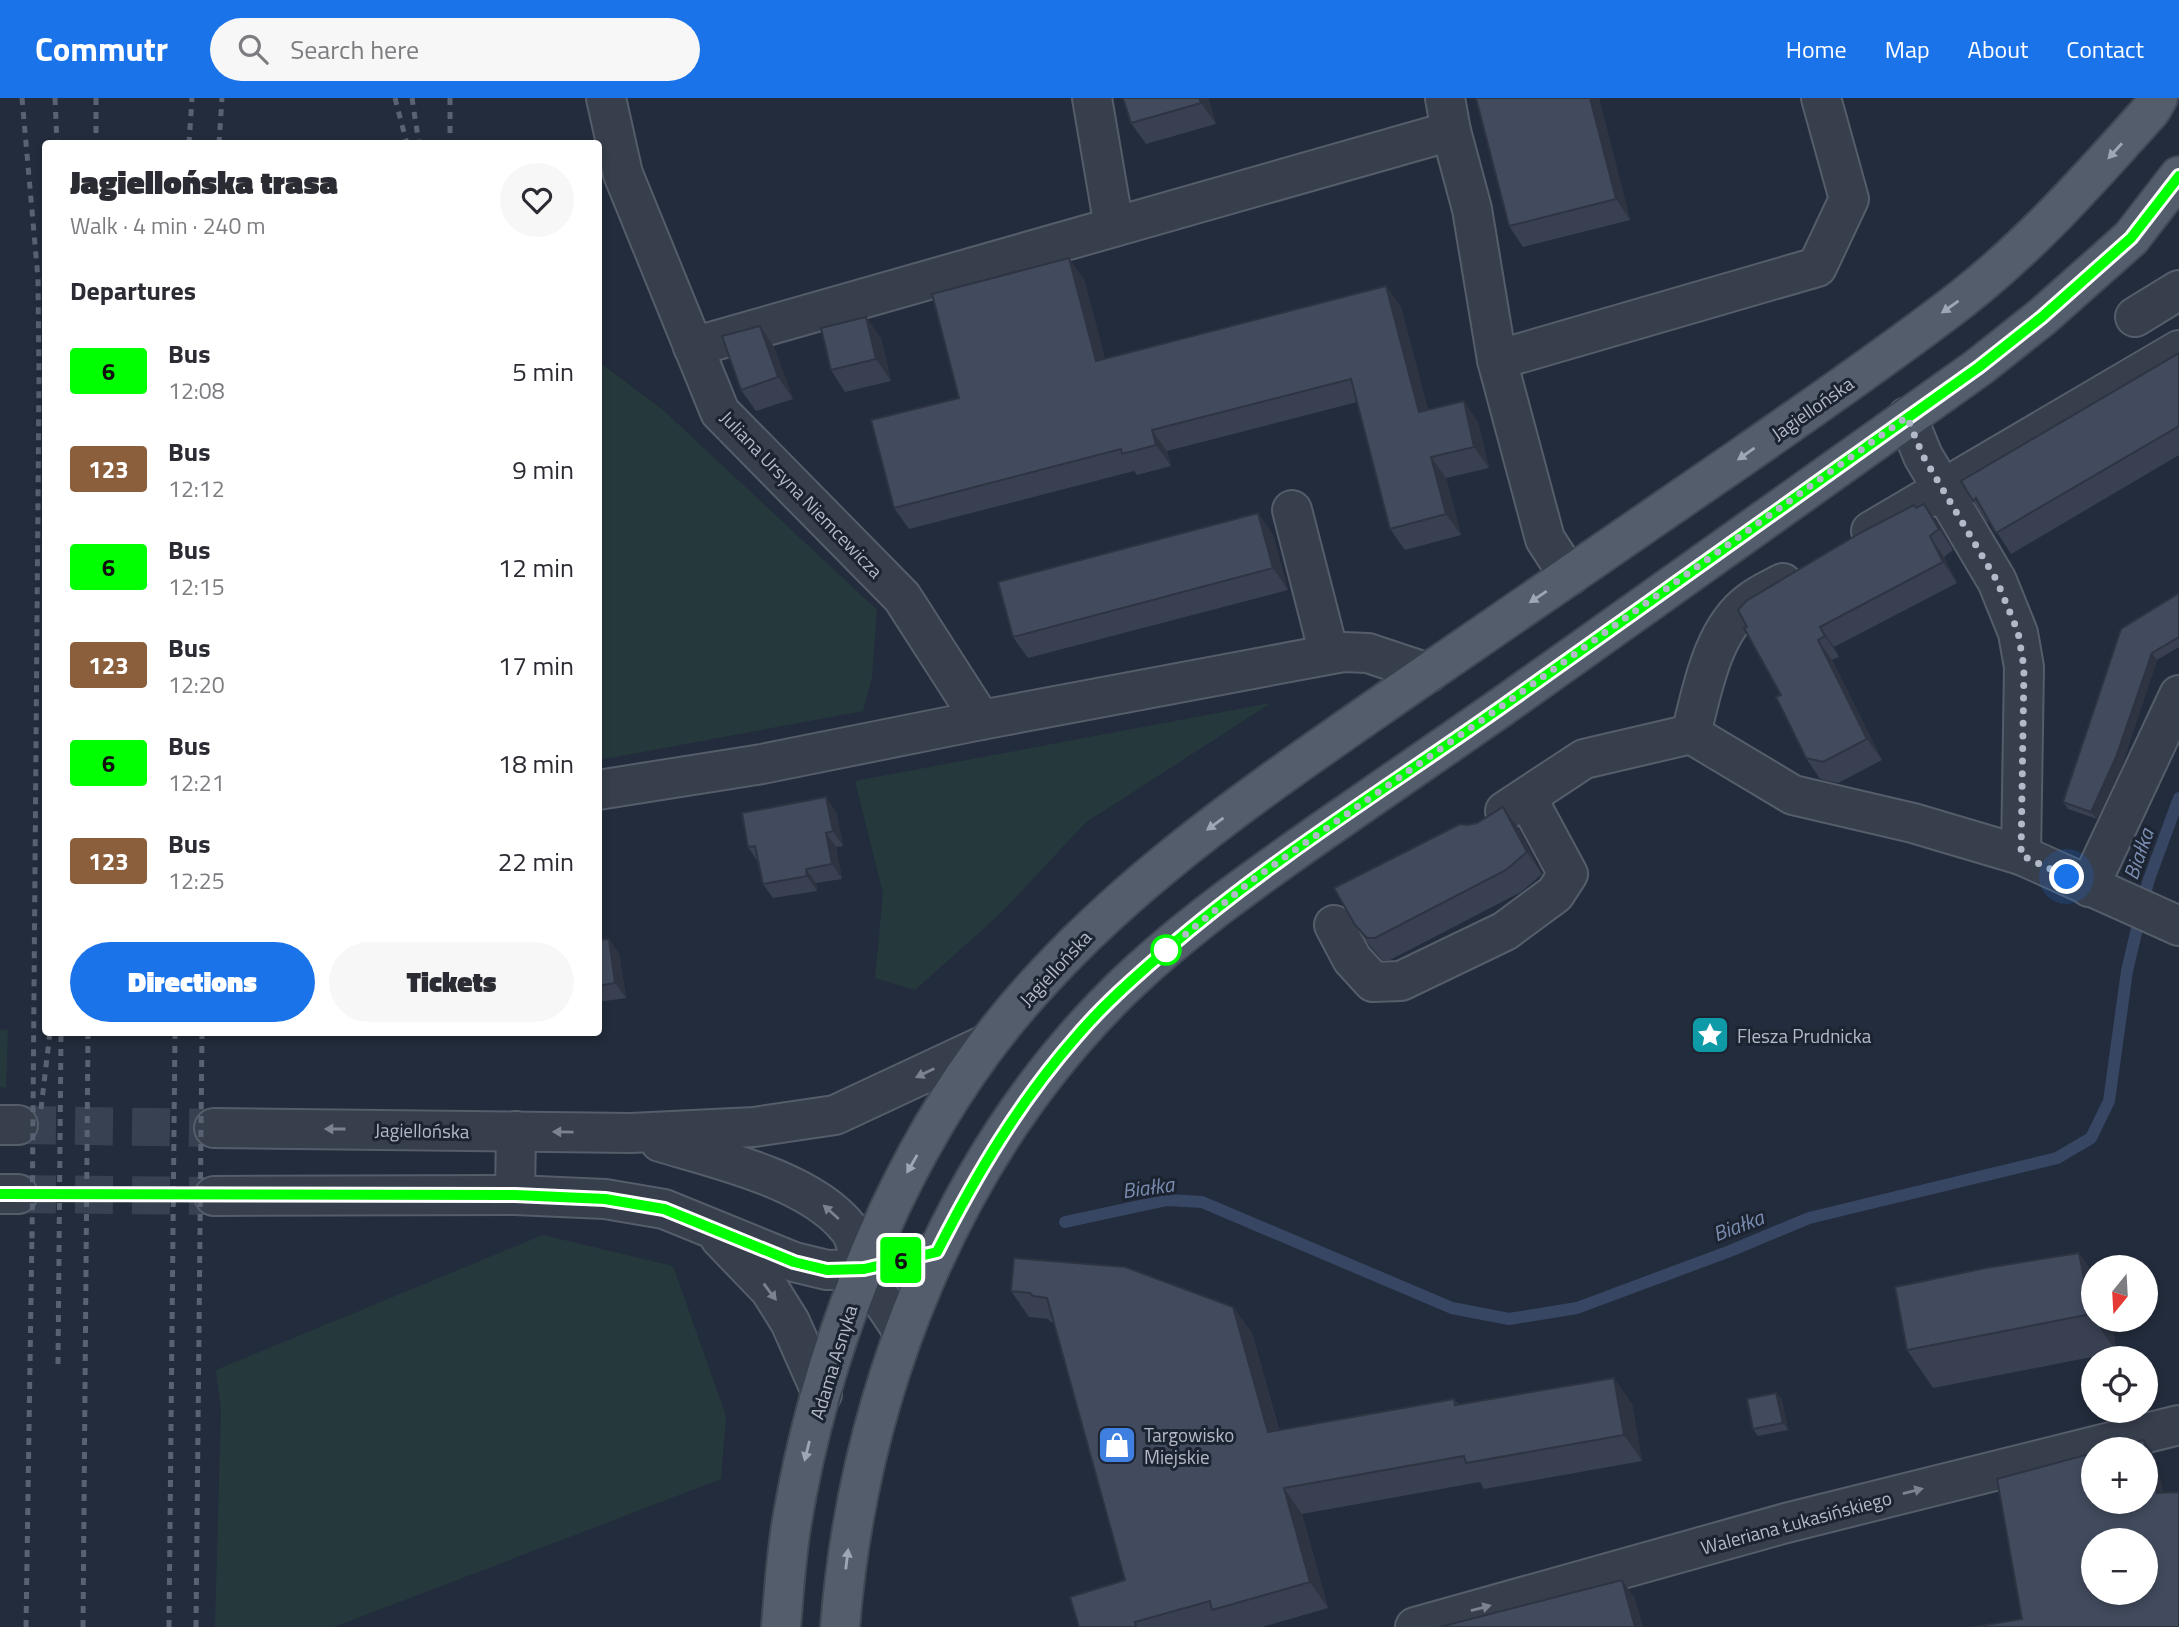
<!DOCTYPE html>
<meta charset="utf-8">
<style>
body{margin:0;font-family:"Titillium Web",sans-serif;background:#f7f7f7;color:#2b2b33;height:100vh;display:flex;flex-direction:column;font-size:26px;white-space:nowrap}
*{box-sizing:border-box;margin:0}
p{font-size:23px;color:#7c7c81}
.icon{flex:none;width:38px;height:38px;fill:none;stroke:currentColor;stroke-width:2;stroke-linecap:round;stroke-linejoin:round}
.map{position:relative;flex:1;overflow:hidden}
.drawer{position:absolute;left:42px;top:42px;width:560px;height:896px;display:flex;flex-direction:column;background:#fff;border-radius:7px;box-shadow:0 4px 10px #0003}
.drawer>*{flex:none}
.badge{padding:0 14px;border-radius:5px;font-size:24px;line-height:46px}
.needle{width:46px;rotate:198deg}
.buttons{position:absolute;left:2081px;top:1157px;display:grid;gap:14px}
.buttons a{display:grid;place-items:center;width:77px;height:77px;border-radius:50%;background:#fff;box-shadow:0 4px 10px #0003;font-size:35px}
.you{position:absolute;width:35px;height:35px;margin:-18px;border:5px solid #fff;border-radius:50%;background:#1a73e8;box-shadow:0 0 0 10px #1a73e833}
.map>.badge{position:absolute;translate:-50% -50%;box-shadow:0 0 0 4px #fff}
h2{padding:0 28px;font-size:26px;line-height:63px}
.round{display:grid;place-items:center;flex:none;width:74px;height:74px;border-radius:37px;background:#f7f7f7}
.summary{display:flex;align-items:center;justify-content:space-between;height:119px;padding:0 28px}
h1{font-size:33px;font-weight:800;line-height:52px}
.primary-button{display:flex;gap:14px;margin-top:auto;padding:14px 28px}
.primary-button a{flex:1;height:80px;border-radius:42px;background:#1a73e8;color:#fff;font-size:28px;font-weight:800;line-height:80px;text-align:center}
.primary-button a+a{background:#f7f7f7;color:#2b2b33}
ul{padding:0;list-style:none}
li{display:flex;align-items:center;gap:21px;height:98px;padding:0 28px}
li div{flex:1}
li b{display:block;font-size:26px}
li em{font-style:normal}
li .badge{min-width:77px;font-weight:700;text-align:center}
header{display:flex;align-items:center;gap:42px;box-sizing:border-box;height:98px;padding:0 35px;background:#1a73e8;color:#fff}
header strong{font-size:33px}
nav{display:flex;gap:38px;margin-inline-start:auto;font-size:24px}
.search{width:490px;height:63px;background:#f7f7f7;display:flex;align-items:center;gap:18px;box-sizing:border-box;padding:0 24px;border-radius:38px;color:#7c7c81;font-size:26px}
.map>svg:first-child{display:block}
.green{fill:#25393d}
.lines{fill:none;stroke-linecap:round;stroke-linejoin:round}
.stream{stroke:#364663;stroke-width:12}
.minor-tunnel{stroke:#384151;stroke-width:38;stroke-dasharray:38 19;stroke-linecap:butt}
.minor-casing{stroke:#555c6a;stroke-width:42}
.major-casing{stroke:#404755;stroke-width:42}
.minor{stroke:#373e4c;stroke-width:38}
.major{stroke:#545d6c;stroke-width:38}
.rail{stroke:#586273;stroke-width:5;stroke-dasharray:7 7;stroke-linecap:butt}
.wall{fill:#394051}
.shaded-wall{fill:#2e3442}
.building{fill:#424b5e;stroke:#2e3442;stroke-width:2;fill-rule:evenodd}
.oneway{fill:#9fa7b6}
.oneway2{fill:#7b8290}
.line-casing{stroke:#fff;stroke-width:16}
.line{stroke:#0f0;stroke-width:10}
.walk{stroke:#b2b9c8;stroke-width:7;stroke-dasharray:0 12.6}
.stop-dot{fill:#fff;stroke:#0f0;stroke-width:3.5}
.labels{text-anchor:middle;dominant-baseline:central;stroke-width:6;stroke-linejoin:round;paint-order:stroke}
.street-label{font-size:19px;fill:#b2b9c8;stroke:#1c2331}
.poi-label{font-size:19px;fill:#b2b9c8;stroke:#1c2331;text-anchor:start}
.water-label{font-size:21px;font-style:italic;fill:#7a8db0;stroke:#1c2331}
</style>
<header>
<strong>Commutr</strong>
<div class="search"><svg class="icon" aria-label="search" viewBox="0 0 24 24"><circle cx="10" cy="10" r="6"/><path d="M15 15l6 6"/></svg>Search here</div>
<nav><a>Home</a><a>Map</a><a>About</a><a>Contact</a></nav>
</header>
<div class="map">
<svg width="2179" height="1529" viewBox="0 0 2179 1529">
<rect width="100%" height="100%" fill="#232c3c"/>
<g class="green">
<path d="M 598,263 L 663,312 L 877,512 L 872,579 L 863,613 L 599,662 Z"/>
<path d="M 1271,605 L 1085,725 L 1002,814 L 915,892 L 875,880 L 883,795 L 855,683 Z"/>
<path d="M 0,931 L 8,932 L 6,990 L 0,989 Z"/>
<path d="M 543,1137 L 673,1168 L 726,1318 L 721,1381 L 334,1529 L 215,1529 L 221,1312 L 216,1272 Z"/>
</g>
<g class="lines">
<path class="stream" d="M 1065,1124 L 1167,1102 L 1202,1104 L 1452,1210 L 1509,1221 L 1577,1210 L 1730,1153 L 1809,1120 L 2057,1060 L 2091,1040 L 2109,1003 L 2127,873 L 2148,784 L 2179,700"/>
<g class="minor-tunnel">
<path d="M 18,1027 L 214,1030"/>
<path d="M 18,1096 L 214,1098"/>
</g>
<g class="minor-casing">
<g id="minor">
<path d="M 606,0 L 623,76 L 720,314 L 902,499 L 981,622"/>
<path d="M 1092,0 L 1114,129"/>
<path d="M 1445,0 L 1451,33"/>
<path d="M 2135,219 L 2179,192"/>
<path d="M 693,249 L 1451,33 L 1472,111 L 1497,262 L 1545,441 L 1569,478"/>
<path d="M 1497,262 L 1817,169 L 1849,101 L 1821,0"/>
<path d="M 1907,319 L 1923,358 L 1997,483 L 2018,535 L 2024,569 L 2021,757 L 2179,828"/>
<path d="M 1292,412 L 1329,556"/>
<path d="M 1871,433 L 2179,252"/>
<path d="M 1783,485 C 1772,491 1760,496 1750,504 C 1712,532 1702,593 1691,636 L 1793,697 L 1913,725 L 2021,757"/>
<path d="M 598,692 L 762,666 L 981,622 L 1343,554 L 1368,555 L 1428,575"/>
<path d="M 1505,713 L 1584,661 L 1691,636"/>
<path d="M 2089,789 L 2179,597"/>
<path d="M 1334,827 L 1352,861 L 1373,884 L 1401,883 L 1505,833 L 1555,796 L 1568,776 L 1527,700"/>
<path d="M 0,1027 L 18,1027"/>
<path d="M 214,1030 L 631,1035 L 754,1029 L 835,1017 L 987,946"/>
<path d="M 660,1044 C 717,1061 810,1082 848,1130 C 857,1140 858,1158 863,1170 C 873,1192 890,1213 903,1234"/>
<path d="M 0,1096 L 18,1096"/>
<path d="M 515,1097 L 516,1033"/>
<path d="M 214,1098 L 515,1097 L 605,1101 L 664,1111 L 794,1164 L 827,1172 L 864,1171 L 937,1154"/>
<path d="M 720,1140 L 770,1192 L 790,1224 L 822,1296"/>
<path d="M 1415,1529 L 1786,1425 L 2179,1327"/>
</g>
</g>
<g class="major-casing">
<g id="major">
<path d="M 781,1529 C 784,1494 786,1458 792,1423 C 819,1261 886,1084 983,952 C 1094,802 1252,697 1403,592 C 1517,513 1632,435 1746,356 C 1819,305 1892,255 1963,200 C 2033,145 2092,78 2151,12 L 2158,0"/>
<path d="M 840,1529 C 859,1294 951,1058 1121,891 C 1183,831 1254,781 1324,732 C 1383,691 1441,651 1500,610 C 1660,497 1818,382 1979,269 L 2042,219 L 2131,140 L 2179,78"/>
</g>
</g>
<use href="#minor" class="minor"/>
<use href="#major" class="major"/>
<g class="rail">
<path d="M 22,0 L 38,180 L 39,280 L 32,1143"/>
<path d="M 55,0 L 57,46"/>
<path d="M 96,0 L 96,46"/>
<path d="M 395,0 L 407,46"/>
<path d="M 412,0 L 419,46"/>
<path d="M 450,0 L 450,46"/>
<path d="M 189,46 L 192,0"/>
<path d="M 219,46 L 222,0"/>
<path d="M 41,1011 L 50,934"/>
<path d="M 58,1266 L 61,934"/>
<path d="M 26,1529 L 32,1134"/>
<path d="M 83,1529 L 88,934"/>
<path d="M 169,1529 L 175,934"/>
<path d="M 196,1529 L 202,934"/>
</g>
</g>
<g class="wall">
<path d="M 1208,0 L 1216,26 L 1146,46 L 1131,25 Z"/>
<path d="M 1476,0 L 1599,0 L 1630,122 L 1523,149 L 1509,128 Z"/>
<path d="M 1084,181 L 1105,261 L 1386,188 L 1401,209 L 1428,312 L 1478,324 L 1489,370 L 1446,380 L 1461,437 L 1405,452 L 1390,431 L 1357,304 L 1167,353 L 1171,368 L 1137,377 L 1134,373 L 909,431 L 894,410 L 959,300 Z"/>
<path d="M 760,228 L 774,249 L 793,301 L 756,313 L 741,292 Z"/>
<path d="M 881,240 L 891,283 L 845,294 L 831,272 Z"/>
<path d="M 2179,255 L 2179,357 L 2011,456 L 1989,422 L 1987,424 L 1973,403 Z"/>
<path d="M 1924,406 L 1938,426 L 1953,452 L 1944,459 L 1957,485 L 1834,549 L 1839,559 L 1832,562 L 1882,662 L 1838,685 L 1820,681 L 1806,660 L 1781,597 L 1747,529 Z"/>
<path d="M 1258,415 L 1273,437 L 1288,492 L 1028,560 L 1013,539 Z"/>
<path d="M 2179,495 L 2179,549 L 2157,562 L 2122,667 L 2097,721 L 2068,711 L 2063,704 Z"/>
<path d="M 1503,709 L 1518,730 L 1542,776 L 1521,794 L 1390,862 L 1382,862 L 1370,848 L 1355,827 L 1467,727 L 1477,725 Z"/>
<path d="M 836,714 L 843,748 L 836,749 L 842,781 L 816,785 L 817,793 L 773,800 L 763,786 L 758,764 L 748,749 Z"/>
<path d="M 598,842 L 619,855 L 626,900 L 598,904 Z"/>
<path d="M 2079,1155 L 2093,1175 L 2093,1222 L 2111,1222 L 2117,1254 L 1933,1290 L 1907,1252 Z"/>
<path d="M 1011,1193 L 1233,1209 L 1252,1235 L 1279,1332 L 1454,1301 L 1459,1307 L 1632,1306 L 1642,1363 L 1484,1391 L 1480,1384 L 1302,1416 L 1328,1510 L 1262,1529 L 1079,1529 L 1125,1482 L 1054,1224 L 1051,1224 L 1048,1221 L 1029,1219 Z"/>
<path d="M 1776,1295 L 1782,1302 L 1788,1332 L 1758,1338 L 1753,1331 Z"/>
</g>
<g class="shaded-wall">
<path d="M 1199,0 L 1208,0 L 1216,26 L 1201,5 Z"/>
<path d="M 1590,0 L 1599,0 L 1630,122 L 1616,101 Z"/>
<path d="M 1069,160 L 1084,181 L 1111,284 L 1096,263 Z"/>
<path d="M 1386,188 L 1401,209 L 1434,335 L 1419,314 Z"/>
<path d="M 866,219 L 881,240 L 891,283 L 876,261 Z"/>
<path d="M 760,228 L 774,249 L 793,301 L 778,279 Z"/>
<path d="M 1464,303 L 1478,324 L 1489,370 L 1474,349 Z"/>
<path d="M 1152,332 L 1167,353 L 1171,368 L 1156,347 Z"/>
<path d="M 1431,359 L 1446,380 L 1461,437 L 1446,416 Z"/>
<path d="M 1924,406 L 1938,426 L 1953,452 L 1939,431 Z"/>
<path d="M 1258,415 L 1273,437 L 1288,492 L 1273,470 Z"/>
<path d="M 1930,438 L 1944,459 L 1957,485 L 1943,464 Z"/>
<path d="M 1820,529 L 1834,549 L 1839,559 L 1825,538 Z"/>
<path d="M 1818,542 L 1832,562 L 1882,662 L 1867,641 Z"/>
<path d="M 2152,555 L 2157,562 L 2122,667 L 2097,721 L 2091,714 Z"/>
<path d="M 826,699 L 836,714 L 843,748 L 833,733 Z"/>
<path d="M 1503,709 L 1518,730 L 1542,776 L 1527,754 Z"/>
<path d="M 826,735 L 836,749 L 842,781 L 832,766 Z"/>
<path d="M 806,771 L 816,785 L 817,793 L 807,778 Z"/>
<path d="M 609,841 L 619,855 L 626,900 L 615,885 Z"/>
<path d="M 2079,1155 L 2093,1175 L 2093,1220 L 2091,1216 Z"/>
<path d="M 1233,1209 L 1252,1235 L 1286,1360 L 1268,1334 Z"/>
<path d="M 2094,1222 L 2111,1222 L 2117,1254 Z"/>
<path d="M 1614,1280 L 1632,1306 L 1642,1363 L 1624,1337 Z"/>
<path d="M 1776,1295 L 1782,1302 L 1788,1332 L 1783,1325 Z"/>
<path d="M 2144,1342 L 2155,1358 L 2168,1411 L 2157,1395 Z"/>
<path d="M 1284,1390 L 1302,1416 L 1328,1510 L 1310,1484 Z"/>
<path d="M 1622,1482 L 1635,1500 L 1643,1529 L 1635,1529 Z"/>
</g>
<g class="building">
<path d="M 1123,0 L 1199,0 L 1201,5 L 1131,25 Z"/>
<path d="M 1476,0 L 1590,0 L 1616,101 L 1509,128 Z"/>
<path d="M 1069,160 L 1096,263 L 1386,188 L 1419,314 L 1464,303 L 1474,349 L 1431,359 L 1446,416 L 1390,431 L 1351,281 L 1152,332 L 1156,347 L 1122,356 L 1121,351 L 894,410 L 871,322 L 959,300 L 932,196 Z"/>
<path d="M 866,219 L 876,261 L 831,272 L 821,230 Z"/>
<path d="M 760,228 L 778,279 L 741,292 L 722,238 Z"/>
<path d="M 2179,255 L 2179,328 L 1996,435 L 1976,400 L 1973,403 L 1961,383 Z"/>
<path d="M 1924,406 L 1939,431 L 1930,438 L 1943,464 L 1820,529 L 1825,538 L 1818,542 L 1867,641 L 1823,664 L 1806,660 L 1776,599 L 1781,597 L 1744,530 L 1747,529 L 1738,512 L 1746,503 L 1860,435 L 1914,407 L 1916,410 Z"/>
<path d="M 1258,415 L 1273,470 L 1013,539 L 998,484 Z"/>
<path d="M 2179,495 L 2179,539 L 2152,555 L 2116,659 L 2091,714 L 2063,704 L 2121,531 Z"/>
<path d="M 826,699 L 833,733 L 826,735 L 832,766 L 806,771 L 807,778 L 763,786 L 755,748 L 748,749 L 742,715 Z"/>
<path d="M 1503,709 L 1527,754 L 1506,772 L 1375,840 L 1367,840 L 1355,827 L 1334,790 L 1460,726 L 1467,727 L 1477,725 Z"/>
<path d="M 609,841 L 615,885 L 598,888 L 598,842 Z"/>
<path d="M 2079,1155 L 2091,1216 L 1907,1252 L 1895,1189 L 1986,1170 Z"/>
<path d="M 1014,1160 L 1125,1169 L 1233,1209 L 1268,1334 L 1454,1301 L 1455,1307 L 1614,1280 L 1624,1337 L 1466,1365 L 1464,1358 L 1284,1390 L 1310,1484 L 1212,1512 L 1210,1503 L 1135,1524 L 1136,1529 L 1079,1529 L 1070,1499 L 1125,1482 L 1047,1200 L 1033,1198 L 1030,1195 L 1011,1193 Z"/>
<path d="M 1776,1295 L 1783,1325 L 1753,1331 L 1747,1301 Z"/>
<path d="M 2144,1342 L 2157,1395 L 2179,1394 L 2179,1529 L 1974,1529 L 2022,1521 L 1997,1381 L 2093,1355 L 2093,1404 L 2146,1404 L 2146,1351 L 2110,1351 ZM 2093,1442 L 2146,1442 L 2146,1494 L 2093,1494 Z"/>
<path d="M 1622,1482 L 1635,1529 L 1440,1529 Z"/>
</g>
<defs><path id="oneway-solid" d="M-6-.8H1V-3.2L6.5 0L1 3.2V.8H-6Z" transform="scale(1.75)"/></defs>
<g class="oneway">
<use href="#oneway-solid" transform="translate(2115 53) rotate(132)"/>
<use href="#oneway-solid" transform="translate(1950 209) rotate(145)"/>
<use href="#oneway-solid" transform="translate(1746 356) rotate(145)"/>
<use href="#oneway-solid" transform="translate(1538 499) rotate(146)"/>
<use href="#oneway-solid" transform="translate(1215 726) rotate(144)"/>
<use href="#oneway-solid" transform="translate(912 1066) rotate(120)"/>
<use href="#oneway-solid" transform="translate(807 1353) rotate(104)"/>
<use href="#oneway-solid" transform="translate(847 1461) rotate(-83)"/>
</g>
<g class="oneway2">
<use href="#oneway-solid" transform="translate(925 975) rotate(154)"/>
<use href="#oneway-solid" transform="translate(335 1031) rotate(-180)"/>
<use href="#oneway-solid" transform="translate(563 1034) rotate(-179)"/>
<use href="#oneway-solid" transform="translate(831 1114) rotate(-138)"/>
<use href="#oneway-solid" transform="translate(770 1194) rotate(53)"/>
<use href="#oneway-solid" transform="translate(1913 1393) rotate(-14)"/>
<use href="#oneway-solid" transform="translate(1481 1510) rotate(-15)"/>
</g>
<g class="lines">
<g class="line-casing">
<path id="line" d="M 0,1096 L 515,1097 L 605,1101 L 664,1111 L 794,1164 L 827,1172 L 864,1171 L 937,1154 C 976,1077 1019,1004 1076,939 C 1103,907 1134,880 1166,852 C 1271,761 1390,688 1503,608 C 1662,495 1820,382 1979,269 L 2042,219 L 2131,140 L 2179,78"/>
</g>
<use href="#line" class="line"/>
<path class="walk" d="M 1166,852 L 1255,780 L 1502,608 L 1907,319 L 1923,358 L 1997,483 L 2018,534 L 2024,569 L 2021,757 L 2067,779"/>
</g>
<defs>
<g id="sight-square" transform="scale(2.0125)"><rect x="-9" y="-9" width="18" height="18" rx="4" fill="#0f9aa8" stroke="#1c2331"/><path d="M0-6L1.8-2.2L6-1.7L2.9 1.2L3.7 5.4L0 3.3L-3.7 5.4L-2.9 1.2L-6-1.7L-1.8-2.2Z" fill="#fff"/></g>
<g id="shop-square" transform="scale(2.0125)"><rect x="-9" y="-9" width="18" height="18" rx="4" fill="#3f7fe0" stroke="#1c2331"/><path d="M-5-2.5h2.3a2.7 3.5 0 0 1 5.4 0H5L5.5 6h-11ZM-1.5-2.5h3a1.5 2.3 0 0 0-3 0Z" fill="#fff"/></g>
</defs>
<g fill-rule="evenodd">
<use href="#sight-square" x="1710" y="937"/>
<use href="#shop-square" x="1117" y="1347"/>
</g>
<circle class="stop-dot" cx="1166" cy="852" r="14"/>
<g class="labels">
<g class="street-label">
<text transform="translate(1812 310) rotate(-35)">Jagiellońska</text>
<text transform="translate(802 396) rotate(46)">Juliana Ursyna Niemcewicza</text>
<text transform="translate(1055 870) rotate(-47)">Jagiellońska</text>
<text transform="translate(422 1032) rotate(1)">Jagiellońska</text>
<text transform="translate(833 1264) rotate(-73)">Adama Asnyka</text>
<text transform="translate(1796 1424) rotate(-15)">Waleriana Łukasińskiego</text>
</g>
<g class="poi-label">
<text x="1737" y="937">Flesza Prudnicka</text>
<text x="1144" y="1336">Targowisko<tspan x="1144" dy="22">Miejskie</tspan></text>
</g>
<g class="water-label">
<text transform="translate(2138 756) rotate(-71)">Białka</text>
<text transform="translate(1148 1089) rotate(-8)">Białka</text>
<text transform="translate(1738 1127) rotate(-21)">Białka</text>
</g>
</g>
</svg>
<div class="buttons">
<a><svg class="needle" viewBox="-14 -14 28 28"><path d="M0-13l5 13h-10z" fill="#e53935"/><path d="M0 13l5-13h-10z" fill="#7c7c81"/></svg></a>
<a><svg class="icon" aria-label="locate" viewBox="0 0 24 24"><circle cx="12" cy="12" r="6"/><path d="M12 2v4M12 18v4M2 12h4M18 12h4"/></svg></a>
<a>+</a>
<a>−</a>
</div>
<div class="you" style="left:2067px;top:779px"></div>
<b class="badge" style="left:901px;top:1162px;background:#0f0;color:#111">6</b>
<section class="drawer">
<div class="summary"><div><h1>Jagiellońska trasa</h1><p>Walk · 4 min · 240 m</p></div><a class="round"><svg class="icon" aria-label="heart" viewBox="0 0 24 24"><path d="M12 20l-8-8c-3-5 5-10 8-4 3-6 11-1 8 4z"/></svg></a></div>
<h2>Departures</h2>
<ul>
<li><span class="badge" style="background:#0f0;color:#111">6</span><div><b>Bus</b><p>12:08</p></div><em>5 min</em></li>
<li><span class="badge" style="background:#8b5e3c;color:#fff">123</span><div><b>Bus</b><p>12:12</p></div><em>9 min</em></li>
<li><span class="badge" style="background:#0f0;color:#111">6</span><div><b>Bus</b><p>12:15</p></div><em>12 min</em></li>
<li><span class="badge" style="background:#8b5e3c;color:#fff">123</span><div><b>Bus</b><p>12:20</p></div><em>17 min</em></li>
<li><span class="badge" style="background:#0f0;color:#111">6</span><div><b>Bus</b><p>12:21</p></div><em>18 min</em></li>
<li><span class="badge" style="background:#8b5e3c;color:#fff">123</span><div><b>Bus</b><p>12:25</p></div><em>22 min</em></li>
</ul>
<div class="primary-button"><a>Directions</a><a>Tickets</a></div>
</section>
</div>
